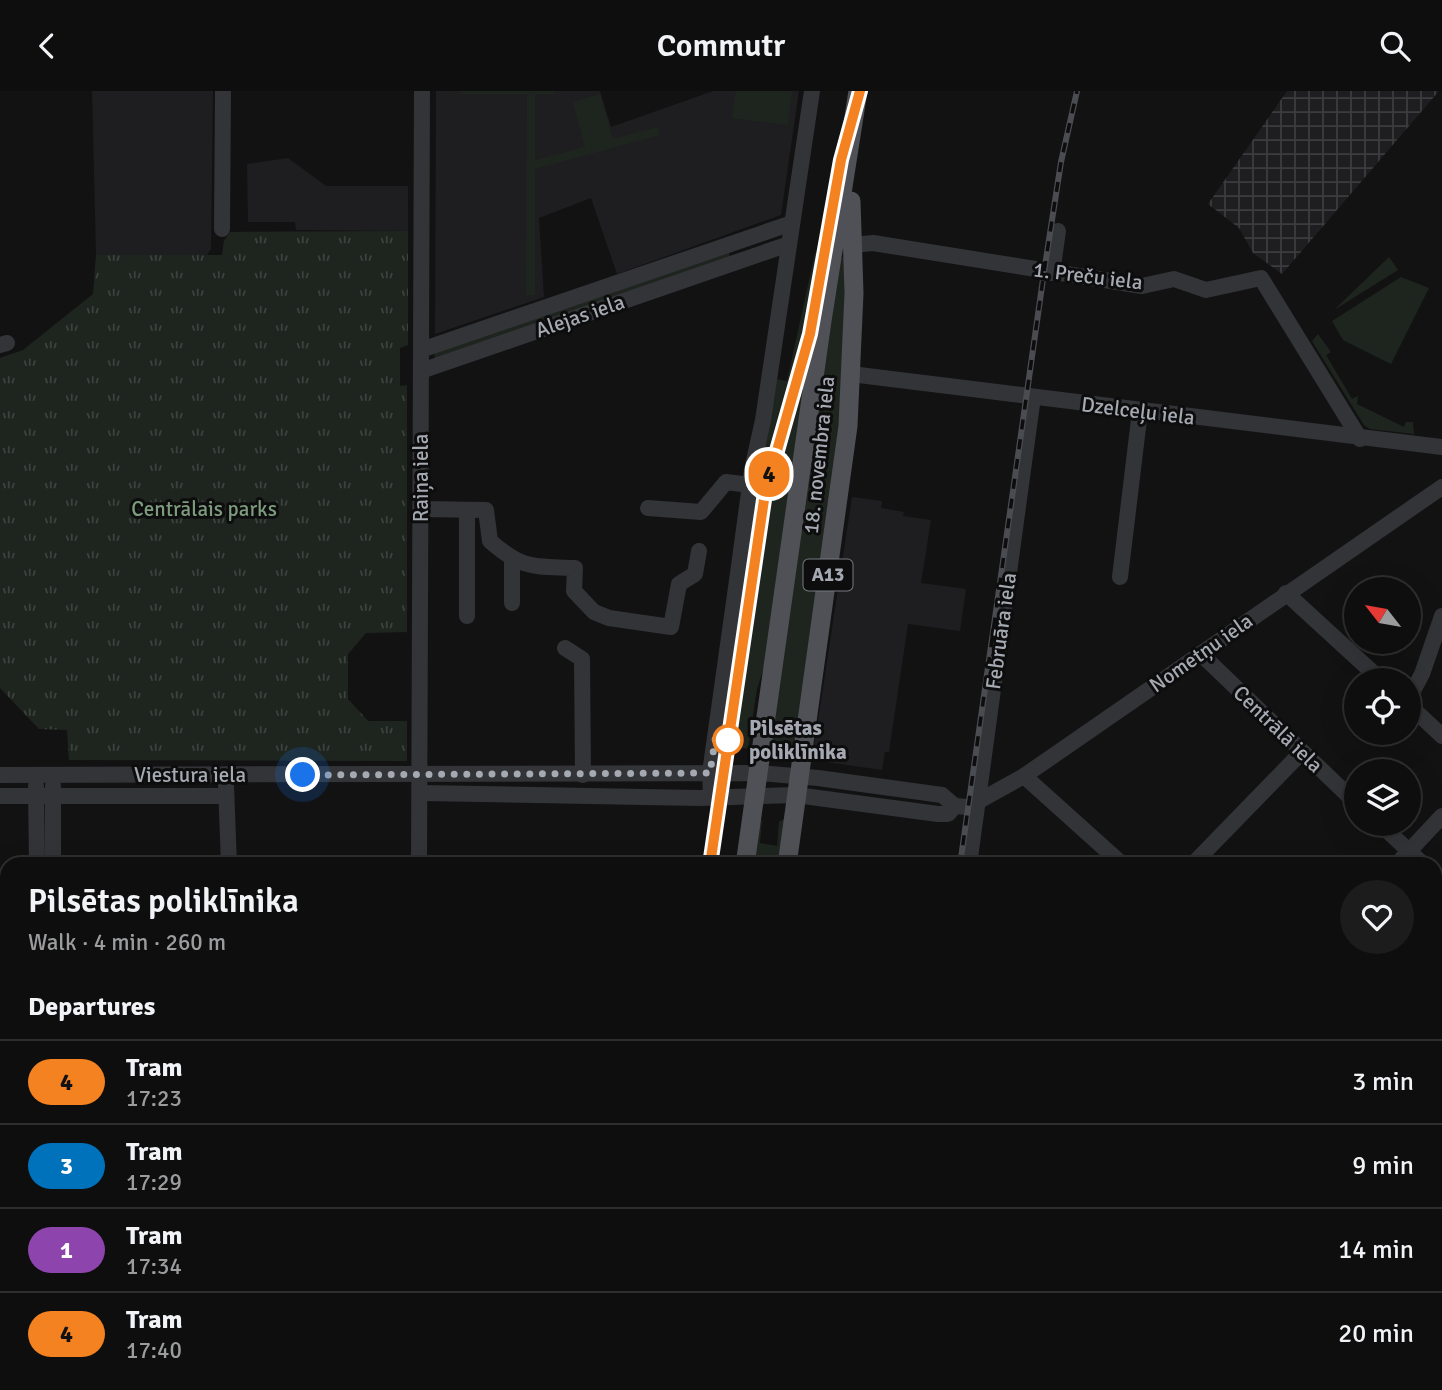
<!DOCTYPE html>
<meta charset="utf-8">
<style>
body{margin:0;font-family:Signika,sans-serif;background:#1c1c1c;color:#f1f3f6;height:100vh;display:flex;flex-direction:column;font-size:26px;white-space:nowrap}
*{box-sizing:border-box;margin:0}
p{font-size:23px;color:#9b9c9e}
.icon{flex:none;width:38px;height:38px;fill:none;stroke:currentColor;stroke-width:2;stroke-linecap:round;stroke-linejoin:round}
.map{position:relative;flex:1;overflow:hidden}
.panel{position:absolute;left:0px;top:766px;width:1442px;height:534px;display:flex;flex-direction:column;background:#0e0e0e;border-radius:21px 21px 0 0;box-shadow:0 7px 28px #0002,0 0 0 2px #2e2e2e}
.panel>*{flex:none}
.badge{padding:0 14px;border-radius:23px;font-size:24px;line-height:46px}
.needle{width:46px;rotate:301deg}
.buttons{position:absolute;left:1344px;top:486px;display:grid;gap:14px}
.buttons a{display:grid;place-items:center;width:77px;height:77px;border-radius:50%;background:#0e0e0e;box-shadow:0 7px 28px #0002,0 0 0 2px #2e2e2e;font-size:35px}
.you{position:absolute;width:35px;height:35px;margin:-18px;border:5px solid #fff;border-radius:50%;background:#1a73e8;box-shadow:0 0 0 10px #1a73e833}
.map>.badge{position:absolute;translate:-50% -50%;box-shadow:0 0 0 4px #fff}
h2{padding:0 28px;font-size:26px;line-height:63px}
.round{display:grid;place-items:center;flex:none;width:74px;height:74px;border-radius:37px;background:#1c1c1c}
.headline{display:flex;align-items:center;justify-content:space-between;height:119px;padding:0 28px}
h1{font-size:33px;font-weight:600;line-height:52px}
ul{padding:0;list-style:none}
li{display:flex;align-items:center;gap:21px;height:84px;padding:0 28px;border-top:2px solid #2e2e2e}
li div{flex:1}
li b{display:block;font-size:26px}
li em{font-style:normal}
li .badge{min-width:77px;font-weight:700;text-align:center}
header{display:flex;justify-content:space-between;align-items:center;height:91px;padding:0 28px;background:#0e0e0e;font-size:32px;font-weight:600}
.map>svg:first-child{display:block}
.built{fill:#1e1e20}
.industrial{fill:url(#industrial-grid)}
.grass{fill:#1e251f}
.park{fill:url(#park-tufts)}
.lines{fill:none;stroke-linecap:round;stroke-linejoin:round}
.minor{stroke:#333438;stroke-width:16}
.major{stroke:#4f5156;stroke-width:19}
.tram{stroke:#4a4c51;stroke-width:2}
.rail-casing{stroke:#4a4c51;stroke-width:6}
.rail{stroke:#0d0d0e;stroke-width:3.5;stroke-dasharray:10;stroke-linecap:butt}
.line-casing{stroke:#fff;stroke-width:16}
.line{stroke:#f58220;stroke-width:10}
.walk{stroke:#a4a9b2;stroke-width:7;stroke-dasharray:0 12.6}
.stop-dot{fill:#fff;stroke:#f58220;stroke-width:3.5}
.labels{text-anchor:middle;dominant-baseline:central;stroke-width:6;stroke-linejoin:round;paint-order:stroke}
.shield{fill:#0d0d0e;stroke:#777a81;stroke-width:2}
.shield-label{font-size:19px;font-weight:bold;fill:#a4a9b2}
.street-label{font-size:21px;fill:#a4a9b2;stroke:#0d0d0e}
.park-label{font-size:21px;fill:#7d9c7e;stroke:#0d0d0e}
.stop-label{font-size:21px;font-weight:bold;fill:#a4a9b2;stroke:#0d0d0e;text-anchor:start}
</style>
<header><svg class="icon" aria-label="back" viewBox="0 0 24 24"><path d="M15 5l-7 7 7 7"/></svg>Commutr<svg class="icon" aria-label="search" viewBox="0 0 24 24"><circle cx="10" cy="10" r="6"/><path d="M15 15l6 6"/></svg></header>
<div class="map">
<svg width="1442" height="1299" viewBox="0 0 1442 1299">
<defs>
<pattern id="industrial-grid" width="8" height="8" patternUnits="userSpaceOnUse" patternTransform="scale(1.75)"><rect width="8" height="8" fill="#1e1e20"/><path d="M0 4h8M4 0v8" fill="none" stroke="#3c3c3e"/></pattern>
<pattern id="park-tufts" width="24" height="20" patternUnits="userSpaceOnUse" patternTransform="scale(1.75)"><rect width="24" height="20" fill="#1e251f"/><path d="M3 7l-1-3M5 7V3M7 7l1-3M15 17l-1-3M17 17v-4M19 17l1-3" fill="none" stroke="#3c423d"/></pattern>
</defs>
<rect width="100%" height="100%" fill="#121213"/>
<g class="built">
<path d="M 92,0 L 213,0 L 211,158 L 207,164 L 96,164 Z"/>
<path d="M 436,0 L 600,0 L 611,36 L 713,0 L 799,0 L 781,124 L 617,183 L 591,107 L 539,127 L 544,206 L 435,243 Z"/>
<path d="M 288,67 L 326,95 L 408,95 L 408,140 L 296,139 L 295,131 L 248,131 L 247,73 Z"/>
<path d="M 852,406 L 882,410 L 881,417 L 904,421 L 903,425 L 931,429 L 921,492 L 966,498 L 960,540 L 908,533 L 889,661 L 885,661 L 882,679 L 812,669 Z"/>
</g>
<g class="industrial">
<path d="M 1287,0 L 1439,0 L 1282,183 L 1253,162 L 1239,137 L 1208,113 Z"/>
<path d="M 1442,939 L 1442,1067 L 1435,1073 L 1435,946 Z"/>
<path d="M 731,1293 L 1305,1293 L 1298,1299 L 734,1299 Z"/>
</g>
<g class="grass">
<path d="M 460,0 L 555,0 L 555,3 L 535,3 L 535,69 L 585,56 L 573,11 L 600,3 L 613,48 L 658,36 L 660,44 L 535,78 L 535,204 L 526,204 L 527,3 L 460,3 Z"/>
<path d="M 736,0 L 792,0 L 788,34 L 732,27 Z"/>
<path d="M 729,161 L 730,166 L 435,269 L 434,261 Z"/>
<path d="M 815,162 L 827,164 L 766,570 L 757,598 L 748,658 L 719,652 L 756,398 L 776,288 L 787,290 Z"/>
<path d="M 845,166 L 844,300 L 795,664 L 768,661 L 838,167 Z"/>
<path d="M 1389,166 L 1398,179 L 1334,219 Z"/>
<path d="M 1401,186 L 1429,197 L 1391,273 L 1343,249 L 1332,230 Z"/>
<path d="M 1318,243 L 1331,261 L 1326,264 L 1352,308 L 1358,305 L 1357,313 L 1404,336 L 1406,331 L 1413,331 L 1414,343 L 1370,338 L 1364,334 L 1312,250 Z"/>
<path d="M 787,726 L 780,773 L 752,774 L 760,728 L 762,730 L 760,752 L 777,755 L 779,731 Z"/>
</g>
<path class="park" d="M 408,140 L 408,254 L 400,257 L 400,295 L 407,294 L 407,541 L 366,542 L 348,563 L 348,608 L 368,630 L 407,630 L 407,670 L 69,669 L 67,639 L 39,638 L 0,597 L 0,267 L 23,259 L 93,203 L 96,164 L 222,164 L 224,150 L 230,141 Z"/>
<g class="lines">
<g class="minor">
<path d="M 222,138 L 223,0"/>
<path d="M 851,154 L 873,152 L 1142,195 L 1174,188 L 1206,199 L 1261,187 L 1360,348"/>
<path d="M 1052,182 L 1058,140"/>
<path d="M 0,254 L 7,252"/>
<path d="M 421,259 L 792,132"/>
<path d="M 421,280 L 789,153"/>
<path d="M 851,283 L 1442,356"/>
<path d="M 648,417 L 701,421 L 726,391 L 750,394"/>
<path d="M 421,418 L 486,419 L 490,450 C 523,479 533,475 575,477 L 574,500 L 594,521 L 609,527 L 671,536 L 679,493 L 695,483 L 699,460"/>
<path d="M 1120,486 L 1140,320"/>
<path d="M 1286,502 L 1382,590"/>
<path d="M 512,512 L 512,469"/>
<path d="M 467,525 L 467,419"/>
<path d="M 565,557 L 582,568 L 583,684"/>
<path d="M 1201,563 L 1356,712"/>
<path d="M 1409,607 L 1422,583 L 1442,525"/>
<path d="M 1409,614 L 1442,645"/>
<path d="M 0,684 L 758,682 L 818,687 L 942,704 L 955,715 L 968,716 L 1024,685 L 1442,396"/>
<path d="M 1024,685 L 1123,774"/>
<path d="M 226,694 L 229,774"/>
<path d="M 36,695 L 37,774"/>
<path d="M 53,695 L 53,774"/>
<path d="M 421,702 L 699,707 L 796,704 L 938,723 L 948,723 L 955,715"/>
<path d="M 0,705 L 226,705"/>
<path d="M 711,705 L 710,682 L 739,475 L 752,379 L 763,329 L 812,0"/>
<path d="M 1380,733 L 1424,774"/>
<path d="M 419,774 L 422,0"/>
<path d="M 969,774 L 1033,306"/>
<path d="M 1192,774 L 1301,662"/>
<path d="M 1396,774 L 1442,725"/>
<path d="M 1435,784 L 1442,791"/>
<path d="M 0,945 L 1,910"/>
<path d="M 0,1137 L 7,1137"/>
<path d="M 1435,1172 L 1442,1165"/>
<path d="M 0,1185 L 7,1185"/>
<path d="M 38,1293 L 38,1299"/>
<path d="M 54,1299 L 54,1293"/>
<path d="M 226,1299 L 226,1293"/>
<path d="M 416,1299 L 416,1293"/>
<path d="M 624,1299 L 625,1293"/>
</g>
<g class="major">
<path d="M 745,774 L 822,230 L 858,0"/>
<path d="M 787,774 L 848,335 L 854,202 L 851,110"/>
<path d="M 672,1299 L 672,1293"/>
<path d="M 715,1299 L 715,1293"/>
</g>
<g class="tram">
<path d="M 710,774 L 765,402 L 810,243 L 841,69 L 860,0"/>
<path d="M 636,1299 L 637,1293"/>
</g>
<g class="rail-casing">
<g id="rail">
<path d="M 960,774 L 1044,181 L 1061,71 L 1077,0"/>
<path d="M 939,1293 L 941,1299"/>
</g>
</g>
<use href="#rail" class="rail"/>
</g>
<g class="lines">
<g class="line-casing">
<path id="line" d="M 710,774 L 765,402 L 810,243 L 841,69 L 860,0"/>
</g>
<use href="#line" class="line"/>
<path class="walk" d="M 303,684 L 710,682 L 716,643 L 728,649"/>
</g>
<circle class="stop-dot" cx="728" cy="649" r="14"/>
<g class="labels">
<rect class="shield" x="803.5" y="468.5" width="49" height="31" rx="5"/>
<g class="shield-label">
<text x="828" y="484">A13</text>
</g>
<g class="street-label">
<text transform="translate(1088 185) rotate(7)">1. Preču iela</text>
<text transform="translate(580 225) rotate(-19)">Alejas iela</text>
<text transform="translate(1138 320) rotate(7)">Dzelceļu iela</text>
<text transform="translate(819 364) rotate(-84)">18. novembra iela</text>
<text transform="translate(421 387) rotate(-90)">Raiņa iela</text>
<text transform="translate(1001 540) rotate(-82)">Februāra iela</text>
<text transform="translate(1201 562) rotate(-35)">Nometņu iela</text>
<text transform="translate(1278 638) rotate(44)">Centrālā iela</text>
<text x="190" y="684">Viestura iela</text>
</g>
<g class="park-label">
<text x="204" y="418">Centrālais parks</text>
</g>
<g class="stop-label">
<text x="749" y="637">Pilsētas<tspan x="749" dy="24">poliklīnika</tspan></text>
</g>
</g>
</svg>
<div class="buttons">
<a><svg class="needle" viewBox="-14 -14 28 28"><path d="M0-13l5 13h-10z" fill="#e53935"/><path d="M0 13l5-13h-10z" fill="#9b9c9e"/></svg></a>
<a><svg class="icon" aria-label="locate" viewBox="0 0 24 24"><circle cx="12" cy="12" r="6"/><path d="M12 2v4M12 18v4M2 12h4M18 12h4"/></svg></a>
<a><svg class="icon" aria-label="layers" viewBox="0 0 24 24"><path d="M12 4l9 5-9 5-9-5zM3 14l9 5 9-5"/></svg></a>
</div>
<div class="you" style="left:303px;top:684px"></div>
<b class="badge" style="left:769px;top:383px;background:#f58220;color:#111">4</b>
<section class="panel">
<div class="headline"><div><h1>Pilsētas poliklīnika</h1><p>Walk · 4 min · 260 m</p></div><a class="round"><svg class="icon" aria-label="heart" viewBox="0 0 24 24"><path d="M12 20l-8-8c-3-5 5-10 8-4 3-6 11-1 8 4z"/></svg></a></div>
<h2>Departures</h2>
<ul>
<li><span class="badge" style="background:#f58220;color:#111">4</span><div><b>Tram</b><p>17:23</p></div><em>3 min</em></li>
<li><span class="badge" style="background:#0072bc;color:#fff">3</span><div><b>Tram</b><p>17:29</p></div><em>9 min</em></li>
<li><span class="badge" style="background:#8e44ad;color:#fff">1</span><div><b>Tram</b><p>17:34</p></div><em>14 min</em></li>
<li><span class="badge" style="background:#f58220;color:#111">4</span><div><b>Tram</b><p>17:40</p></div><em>20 min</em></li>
</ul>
</section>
</div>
